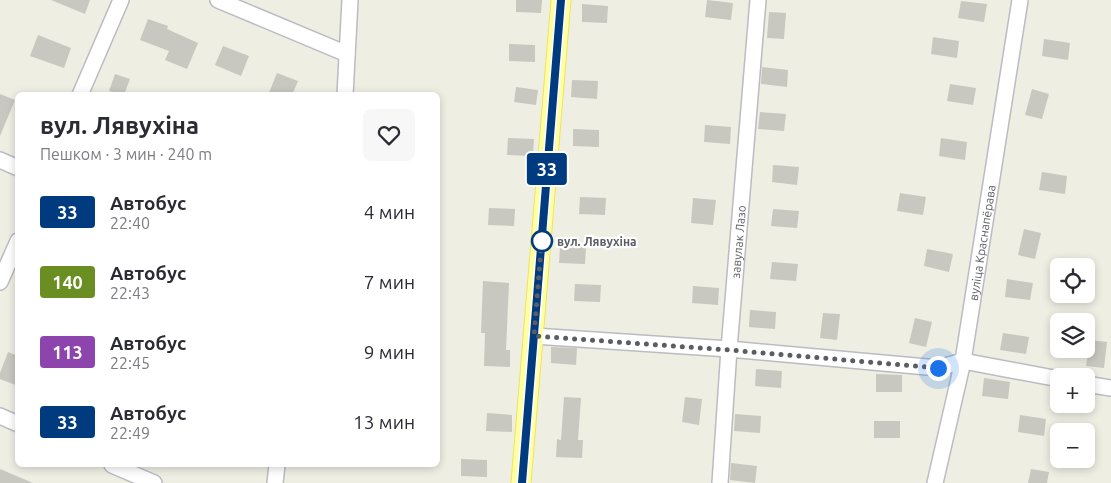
<!DOCTYPE html>
<html lang="ru">
<meta charset="utf-8">
<style>
body{margin:0;font-family:Ubuntu,sans-serif;background:#f7f7f7;color:#2b2b33;height:100vh;display:flex;flex-direction:column;font-size:19px;white-space:nowrap}
*{box-sizing:border-box;margin:0}
p{font-size:16px;color:#7c7c81}
.icon{flex:none;width:28px;height:28px;fill:none;stroke:currentColor;stroke-width:2;stroke-linecap:round;stroke-linejoin:round}
.map{position:relative;flex:1;overflow:hidden}
.details{position:absolute;left:15px;top:92px;width:425px;height:375px;display:flex;flex-direction:column;background:#fff;border-radius:8px;box-shadow:0 2px 8px #0003}
.details>*{flex:none}
.badge{padding:0 10px;border-radius:4px;font-size:18px;line-height:32px}
.tools{position:absolute;left:1050px;top:258px;display:grid;gap:10px}
.tools a{display:grid;place-items:center;width:45px;height:45px;border-radius:8px;background:#fff;box-shadow:0 2px 8px #0003;font-size:25px}
.you{position:absolute;width:25px;height:25px;margin:-12px;border:4px solid #fff;border-radius:50%;background:#1a73e8;box-shadow:0 0 0 8px #1a73e833}
.map>.badge{position:absolute;translate:-50% -50%;box-shadow:0 0 0 2px #fff}
.round{display:grid;place-items:center;flex:none;width:52px;height:52px;border-radius:8px;background:#f7f7f7}
.overview{display:flex;align-items:center;justify-content:space-between;height:85px;padding:0 25px}
h1{font-size:24px;font-weight:600;line-height:38px}
ul{padding:0;list-style:none}
li{display:flex;align-items:center;gap:15px;height:70px;padding:0 25px}
li div{flex:1}
li b{display:block;font-size:19px}
li em{font-style:normal}
li .badge{min-width:55px;font-weight:700;text-align:center}
.map>svg:first-child{display:block}
.building{fill:#c9c8c0}
.lines{fill:none;stroke-linecap:round;stroke-linejoin:round}
.minor-casing{stroke:#bbbcc2;stroke-width:18}
.major-casing{stroke:#f3e357;stroke-width:21}
.minor{stroke:#fff;stroke-width:15}
.major{stroke:#fdffa7;stroke-width:19}
.line-casing{stroke:#fff;stroke-width:11}
.line{stroke:#003b80;stroke-width:8}
.walk{stroke:#5b5d64;stroke-width:5;stroke-dasharray:0 9}
.stop-dot{fill:#fff;stroke:#003b80;stroke-width:2.5}
.labels{text-anchor:middle;dominant-baseline:central;stroke-width:4.5;stroke-linejoin:round;paint-order:stroke}
.stop-label{font-size:12px;font-weight:bold;fill:#5b5d64;stroke:#fff;text-anchor:start}
.street-label{font-size:12px;fill:#5b5d64;stroke:#fff}
</style>
<div class="map">
<svg width="1111" height="483" viewBox="0 0 1111 483">
<rect width="100%" height="100%" fill="#eeeee3"/>
<g class="building">
<path d="M 51,0 L 90,0 L 85,14 Z"/>
<path d="M 516,0 L 542,0 L 541,13 L 516,12 Z"/>
<path d="M 707,0 L 733,3 L 731,20 L 705,17 Z"/>
<path d="M 961,1 L 987,4 L 984,22 L 958,18 Z"/>
<path d="M 582,4 L 608,6 L 607,23 L 582,22 Z"/>
<path d="M 769,12 L 786,13 L 784,39 L 767,38 Z"/>
<path d="M 148,19 L 168,26 L 167,29 L 198,43 L 187,69 L 165,60 L 169,51 L 140,40 Z"/>
<path d="M 38,35 L 71,48 L 64,68 L 30,56 Z"/>
<path d="M 933,37 L 959,41 L 957,58 L 931,54 Z"/>
<path d="M 1044,39 L 1070,43 L 1068,60 L 1042,56 Z"/>
<path d="M 509,44 L 535,45 L 535,62 L 509,61 Z"/>
<path d="M 223,46 L 249,56 L 241,76 L 215,65 Z"/>
<path d="M 762,67 L 788,70 L 787,87 L 761,84 Z"/>
<path d="M 277,73 L 298,81 L 292,95 L 268,95 Z"/>
<path d="M 115,74 L 130,79 L 124,95 L 109,91 Z"/>
<path d="M 572,80 L 598,81 L 597,99 L 571,97 Z"/>
<path d="M 950,84 L 976,88 L 973,105 L 947,101 Z"/>
<path d="M 516,87 L 538,90 L 536,105 L 514,102 Z"/>
<path d="M 1032,89 L 1049,94 L 1042,119 L 1025,115 Z"/>
<path d="M 0,94 L 15,100 L 0,136 Z"/>
<path d="M 760,112 L 786,114 L 784,131 L 758,129 Z"/>
<path d="M 705,125 L 731,127 L 730,144 L 704,142 Z"/>
<path d="M 573,129 L 599,130 L 599,147 L 573,146 Z"/>
<path d="M 508,138 L 534,139 L 533,156 L 507,155 Z"/>
<path d="M 941,138 L 967,142 L 965,160 L 939,156 Z"/>
<path d="M 773,165 L 799,167 L 797,185 L 772,182 Z"/>
<path d="M 1042,172 L 1067,176 L 1065,194 L 1039,190 Z"/>
<path d="M 900,193 L 926,197 L 923,215 L 897,211 Z"/>
<path d="M 580,197 L 606,198 L 605,215 L 579,214 Z"/>
<path d="M 693,198 L 716,200 L 713,225 L 691,223 Z"/>
<path d="M 489,208 L 515,209 L 514,226 L 488,225 Z"/>
<path d="M 773,209 L 799,211 L 797,228 L 771,226 Z"/>
<path d="M 1024,229 L 1041,233 L 1035,259 L 1018,255 Z"/>
<path d="M 560,246 L 586,247 L 585,264 L 559,263 Z"/>
<path d="M 927,249 L 953,254 L 949,272 L 924,266 Z"/>
<path d="M 772,262 L 798,264 L 796,281 L 770,279 Z"/>
<path d="M 1007,279 L 1033,283 L 1030,300 L 1005,297 Z"/>
<path d="M 483,281 L 509,283 L 506,350 L 510,350 L 510,367 L 484,366 L 485,333 L 481,333 Z"/>
<path d="M 575,284 L 601,285 L 600,302 L 574,301 Z"/>
<path d="M 693,286 L 719,288 L 718,305 L 692,303 Z"/>
<path d="M 750,310 L 776,312 L 775,329 L 749,327 Z"/>
<path d="M 823,313 L 840,314 L 837,340 L 820,338 Z"/>
<path d="M 915,318 L 932,322 L 926,347 L 909,343 Z"/>
<path d="M 1003,333 L 1029,337 L 1026,354 L 1000,350 Z"/>
<path d="M 1090,340 L 1107,342 L 1104,368 L 1086,366 Z"/>
<path d="M 551,347 L 577,348 L 576,365 L 551,363 Z"/>
<path d="M 8,352 L 18,356 L 18,386 L 0,379 L 0,373 Z"/>
<path d="M 756,369 L 782,371 L 781,388 L 755,386 Z"/>
<path d="M 876,374 L 902,375 L 902,392 L 876,392 Z"/>
<path d="M 984,378 L 1010,382 L 1008,399 L 982,396 Z"/>
<path d="M 564,397 L 581,398 L 578,440 L 583,440 L 582,458 L 556,457 L 557,439 L 561,440 Z"/>
<path d="M 685,397 L 702,399 L 699,425 L 682,422 Z"/>
<path d="M 487,413 L 512,415 L 512,432 L 486,431 Z"/>
<path d="M 735,414 L 761,416 L 760,433 L 734,431 Z"/>
<path d="M 1020,415 L 1046,419 L 1044,436 L 1018,432 Z"/>
<rect x="874" y="421" width="26" height="17"/>
<path d="M 461,459 L 487,460 L 487,477 L 461,476 Z"/>
<path d="M 731,463 L 757,466 L 755,483 L 730,480 Z"/>
<path d="M 0,469 L 33,483 L 0,483 Z"/>
<path d="M 1031,469 L 1049,472 L 1047,483 L 1028,483 Z"/>
</g>
<g class="lines">
<g class="minor-casing">
<g id="minor">
<path d="M 218,0 L 347,54"/>
<path d="M 80,95 L 121,0"/>
<path d="M 345,95 L 350,0"/>
<path d="M 0,160 L 18,168"/>
<path d="M 0,282 L 18,241"/>
<path d="M 534,336 L 729,349 L 938,368 L 963,361 L 1059,379"/>
<path d="M 1086,384 L 1111,388"/>
<path d="M 0,416 L 18,424"/>
<path d="M 112,465 L 154,483"/>
<path d="M 275,483 L 277,465"/>
<path id="s1" d="M 720,483 L 729,349 L 758,0"/>
<path id="s2" d="M 935,483 L 963,361 L 1020,0"/>
</g>
</g>
<g class="major-casing">
<path id="major" d="M 521,483 L 561,0"/>
</g>
<use href="#minor" class="minor"/>
<use href="#major" class="major"/>
</g>
<g class="lines">
<g class="line-casing">
<path id="line" d="M 522,483 L 561,0"/>
</g>
<use href="#line" class="line"/>
<path class="walk" d="M 542,241 L 542,237 L 534,336 L 729,350 L 938,368"/>
</g>
<circle class="stop-dot" cx="542" cy="241" r="10"/>
<g class="labels">
<g class="stop-label">
<text x="557" y="241">вул. Лявухіна</text>
</g>
<g class="street-label">
<text stroke="none"><textPath href="#s1" startOffset="242">завулак Лазо</textPath></text>
<text stroke="none"><textPath href="#s2" startOffset="245">вуліца Краснапёрава</textPath></text>
</g>
</g>
</svg>
<div class="tools">
<a><svg class="icon" aria-label="locate" viewBox="0 0 24 24"><circle cx="12" cy="12" r="6"/><path d="M12 2v4M12 18v4M2 12h4M18 12h4"/></svg></a>
<a><svg class="icon" aria-label="layers" viewBox="0 0 24 24"><path d="M12 4l9 5-9 5-9-5zM3 14l9 5 9-5"/></svg></a>
<a>+</a>
<a>−</a>
</div>
<div class="you" style="left:938px;top:368px"></div>
<b class="badge" style="left:547px;top:169px;background:#003b80;color:#fff">33</b>
<section class="details">
<div class="overview"><div><h1>вул. Лявухіна</h1><p>Пешком · 3 мин · 240 m</p></div><a class="round"><svg class="icon" aria-label="heart" viewBox="0 0 24 24"><path d="M12 20l-8-8c-3-5 5-10 8-4 3-6 11-1 8 4z"/></svg></a></div>
<ul>
<li><span class="badge" style="background:#003b80;color:#fff">33</span><div><b>Автобус</b><p>22:40</p></div><em>4 мин</em></li>
<li><span class="badge" style="background:#6b8e23;color:#fff">140</span><div><b>Автобус</b><p>22:43</p></div><em>7 мин</em></li>
<li><span class="badge" style="background:#8e44ad;color:#fff">113</span><div><b>Автобус</b><p>22:45</p></div><em>9 мин</em></li>
<li><span class="badge" style="background:#003b80;color:#fff">33</span><div><b>Автобус</b><p>22:49</p></div><em>13 мин</em></li>
</ul>
</section>
</div>
